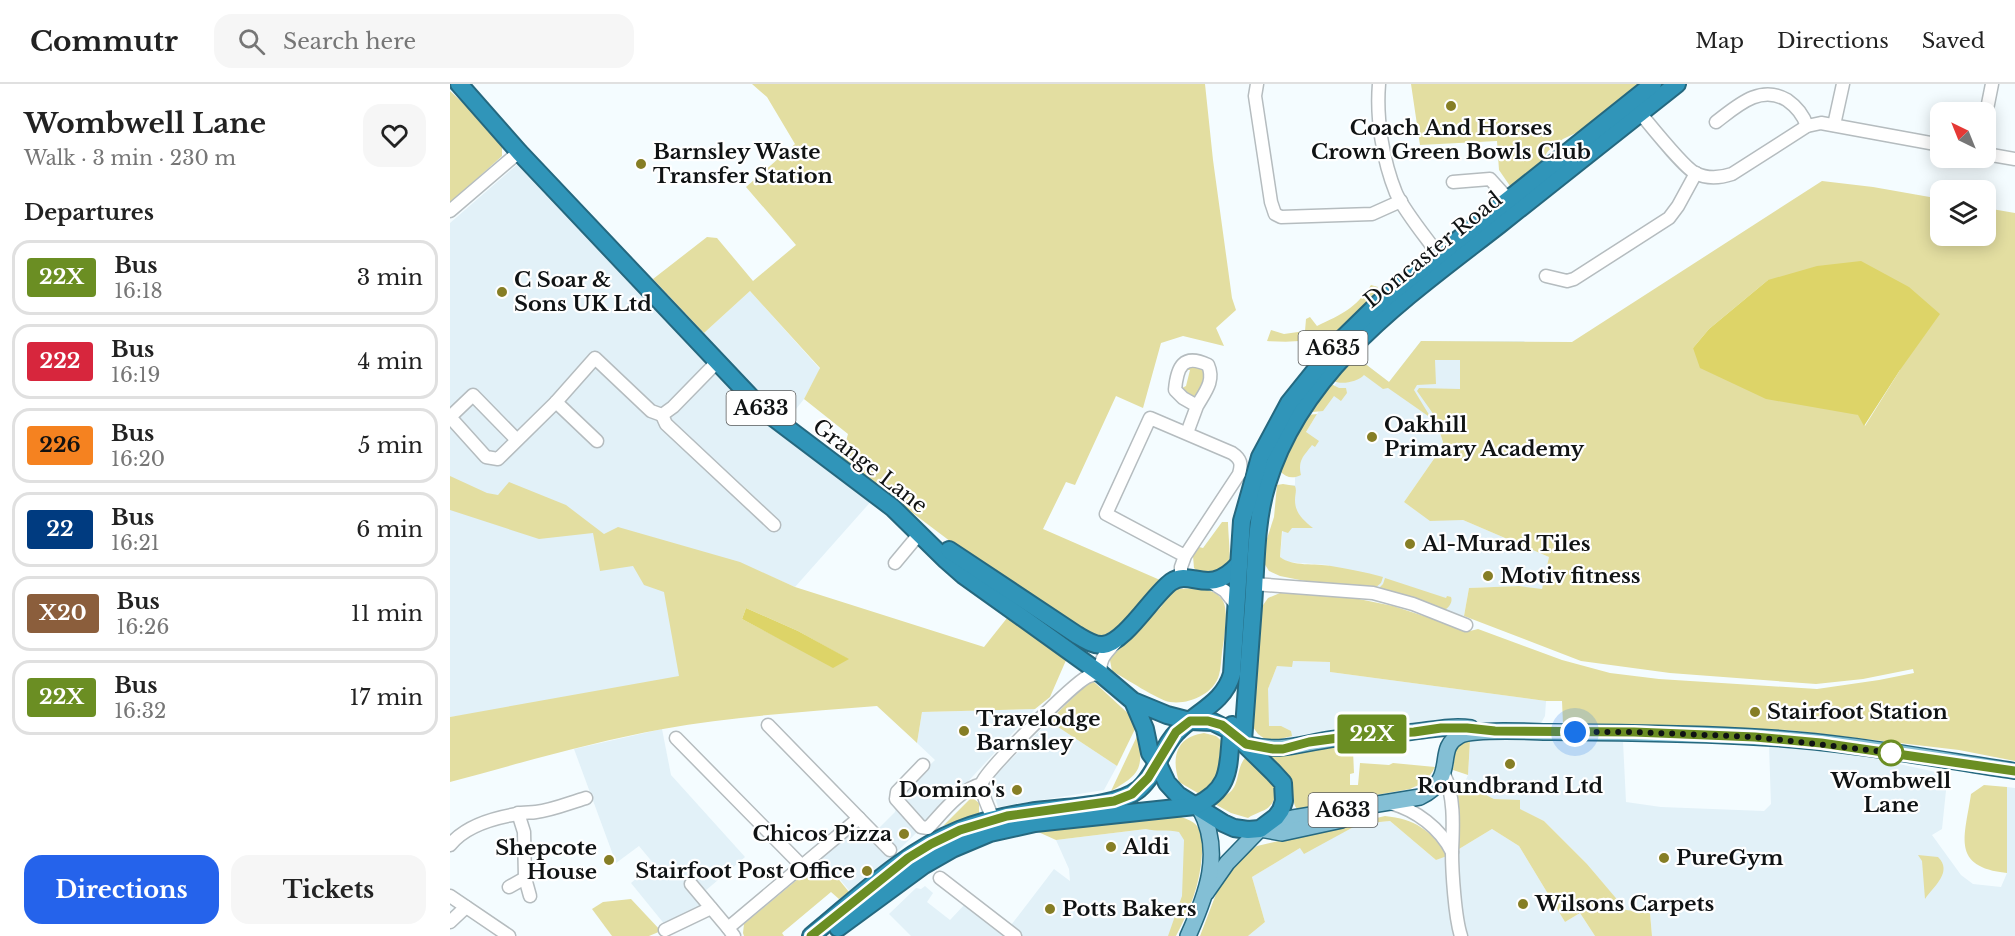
<!DOCTYPE html>
<meta charset="utf-8">
<style>
body{margin:0;font-family:"Libre Baskerville",serif;background:#f6f6f6;color:#222;height:100vh;display:flex;flex-direction:column;font-size:22px;white-space:nowrap}
*{box-sizing:border-box;margin:0}
p{font-size:20px;color:#767676}
.icon{flex:none;width:33px;height:33px;fill:none;stroke:currentColor;stroke-width:2;stroke-linecap:round;stroke-linejoin:round}
.map{position:relative;flex:1;overflow:hidden}
.side{display:flex;flex-direction:column;background:#fff;width:450px}
.side>*{flex:none}
.badge{padding:0 12px;border-radius:4px;font-size:21px;line-height:39px}
.needle{width:39px;rotate:317deg}
.controls{position:absolute;left:1480px;top:18px;display:grid;gap:12px}
.controls a{display:grid;place-items:center;width:66px;height:66px;border-radius:12px;background:#fff;box-shadow:0 3px 15px #0003;font-size:30px}
.you{position:absolute;width:30px;height:30px;margin:-15px;border:4px solid #fff;border-radius:50%;background:#1a73e8;box-shadow:0 0 0 9px #1a73e833}
.map>.badge{position:absolute;translate:-50% -50%;box-shadow:0 0 0 3px #fff}
h2{padding:0 24px;font-size:22px;line-height:54px}
.round{display:grid;place-items:center;flex:none;width:63px;height:63px;border-radius:18px;background:#f6f6f6}
.overview{display:flex;align-items:center;justify-content:space-between;height:102px;padding:0 24px}
h1{font-size:28px;font-weight:800;line-height:45px}
.primary-button{display:flex;gap:12px;margin-top:auto;padding:12px 24px}
.primary-button a{flex:1;height:69px;border-radius:18px;background:#2563eb;color:#fff;font-size:24px;font-weight:800;line-height:69px;text-align:center}
.primary-button a+a{background:#f6f6f6;color:#222}
ul{padding:0;list-style:none}
li{display:flex;align-items:center;gap:18px;height:75px;margin:0 12px 9px;padding:0 12px;border:3px solid #e0e0e0;border-radius:18px}
li div{flex:1}
li b{display:block;font-size:22px}
li em{font-style:normal}
li .badge{min-width:66px;font-weight:700;text-align:center}
header{display:flex;align-items:center;gap:36px;box-sizing:border-box;height:84px;padding:0 30px;background:#fff;border-bottom:2px solid #e0e0e0}
header strong{font-size:28px}
nav{display:flex;gap:33px;margin-inline-start:auto;font-size:21px}
.search{width:420px;height:54px;background:#f6f6f6;display:flex;align-items:center;gap:15px;box-sizing:border-box;padding:0 21px;border-radius:18px;color:#767676;font-size:22px}
main{display:flex;flex:1;min-height:0}
.map>svg:first-child{display:block}
.built{fill:#e2f1f8}
.green{fill:#e3dea1;fill-rule:evenodd}
.water{fill:#ddd468}
.lines{fill:none;stroke-linecap:round;stroke-linejoin:round}
.minor-casing{stroke:#b5bcbf;stroke-width:15}
.major-casing{stroke:#25687f;stroke-width:18}
.highway-casing{stroke:#25687f;stroke-width:20}
.minor{stroke:#fff;stroke-width:12}
.major{stroke:#83bfd5;stroke-width:15}
.highway{stroke:#3095b9;stroke-width:16}
.line-casing{stroke:#fff;stroke-width:14}
.line{stroke:#6b8e23;stroke-width:9}
.walk{stroke:#101314;stroke-width:6;stroke-dasharray:0 10.8}
.poi-dot{fill:#867e25;stroke:#fff;stroke-width:2}
.stop-dot{fill:#fff;stroke:#6b8e23;stroke-width:3}
.labels{text-anchor:middle;dominant-baseline:central;stroke-width:4.5;stroke-linejoin:round;paint-order:stroke}
.shield{fill:#fff;stroke:#585a5a;stroke-width:1.5}
.shield-label{font-size:20px;font-weight:bold;fill:#101314}
.poi-label{font-size:21px;font-weight:bold;fill:#101314;stroke:#fff;text-anchor:start}
.street-label{font-size:21px;fill:#101314;stroke:#fff}
.stop-label{font-size:21px;font-weight:bold;fill:#101314;stroke:#fff}
</style>
<header>
<strong>Commutr</strong>
<div class="search"><svg class="icon" aria-label="search" viewBox="0 0 24 24"><circle cx="10" cy="10" r="6"/><path d="M15 15l6 6"/></svg>Search here</div>
<nav><a>Map</a><a>Directions</a><a>Saved</a></nav>
</header>
<main>
<section class="side">
<div class="overview"><div><h1>Wombwell Lane</h1><p>Walk · 3 min · 230 m</p></div><a class="round"><svg class="icon" aria-label="heart" viewBox="0 0 24 24"><path d="M12 20l-8-8c-3-5 5-10 8-4 3-6 11-1 8 4z"/></svg></a></div>
<h2>Departures</h2>
<ul>
<li><span class="badge" style="background:#6b8e23;color:#fff">22X</span><div><b>Bus</b><p>16:18</p></div><em>3 min</em></li>
<li><span class="badge" style="background:#d7263d;color:#fff">222</span><div><b>Bus</b><p>16:19</p></div><em>4 min</em></li>
<li><span class="badge" style="background:#f58220;color:#111">226</span><div><b>Bus</b><p>16:20</p></div><em>5 min</em></li>
<li><span class="badge" style="background:#003b80;color:#fff">22</span><div><b>Bus</b><p>16:21</p></div><em>6 min</em></li>
<li><span class="badge" style="background:#8b5e3c;color:#fff">X20</span><div><b>Bus</b><p>16:26</p></div><em>11 min</em></li>
<li><span class="badge" style="background:#6b8e23;color:#fff">22X</span><div><b>Bus</b><p>16:32</p></div><em>17 min</em></li>
</ul>
<div class="primary-button"><a>Directions</a><a>Tickets</a></div>
</section>
<div class="map">
<svg width="1565" height="852" viewBox="0 0 1565 852">
<rect width="100%" height="100%" fill="#f4fcff"/>
<g class="built">
<path d="M 69,79 L 242,260 L 300,207 L 370,285 L 354,315 L 331,344 L 424,414 L 345,503 L 290,479 L 277,596 L 0,633 L 0,139 Z"/>
<path d="M 971,257 L 1075,257 L 984,331 L 993,358 L 988,369 L 954,418 L 980,436 L 1013,436 L 1099,473 L 1092,506 L 1069,502 L 1019,504 L 1014,532 L 931,505 L 907,501 L 878,481 L 836,478 L 830,473 L 837,401 L 845,401 L 845,392 L 839,376 L 886,299 L 905,272 L 939,298 Z"/>
<path d="M 843,577 L 880,578 L 880,588 L 1096,617 L 1095,632 L 1091,639 L 929,639 L 879,646 L 826,656 L 815,655 L 808,650 L 803,643 L 827,582 Z"/>
<path d="M 585,625 L 512,704 L 403,811 L 372,774 L 408,744 L 428,745 L 445,728 L 449,711 L 485,676 L 467,659 L 472,628 Z"/>
<path d="M 599,637 L 667,682 L 654,706 L 548,723 L 540,697 Z"/>
<path d="M 212,645 L 221,691 L 295,773 L 255,807 L 253,823 L 216,842 L 181,799 L 204,780 L 189,762 L 166,779 L 124,665 Z"/>
<path d="M 1020,656 L 1173,657 L 1176,718 L 1211,723 L 1314,727 L 1321,720 L 1319,662 L 1412,672 L 1486,688 L 1497,697 L 1492,745 L 1482,751 L 1511,791 L 1523,800 L 1551,803 L 1557,789 L 1557,703 L 1565,704 L 1565,852 L 1202,852 L 1200,829 L 1176,827 L 1137,780 L 1094,737 L 1069,725 L 1070,717 L 1044,715 L 1014,700 L 1018,691 Z"/>
<path d="M 940,737 L 986,776 L 1009,765 L 1042,745 L 1069,762 L 1115,838 L 1130,829 L 1145,852 L 798,852 L 815,838 L 802,793 L 850,764 L 909,740 Z"/>
<path d="M 738,742 L 738,805 L 724,852 L 461,852 L 439,830 L 466,804 L 471,805 L 475,802 L 483,809 L 477,818 L 500,836 L 516,819 L 555,849 L 604,785 L 620,797 L 619,785 L 606,756 L 696,745 Z"/>
</g>
<g class="green">
<path d="M 302,0 L 755,0 L 763,76 L 782,214 L 786,226 L 766,244 L 774,262 L 733,252 L 711,259 L 693,324 L 666,312 L 625,401 L 616,398 L 593,445 L 710,496 L 671,540 L 652,553 L 633,548 L 545,491 L 391,375 L 398,350 L 354,315 L 370,284 L 300,207 L 254,249 L 203,195 L 257,153 L 267,154 L 303,197 L 346,161 L 296,103 L 345,60 L 317,13 Z"/>
<path d="M 961,0 L 1190,0 L 1128,48 L 1113,55 L 1098,67 L 1089,81 L 1060,102 L 1049,86 L 1047,57 L 970,61 Z"/>
<path d="M 0,7 L 41,45 L 52,58 L 52,72 L 0,119 Z"/>
<path d="M 1372,97 L 1423,103 L 1491,115 L 1491,152 L 1536,152 L 1536,124 L 1565,129 L 1565,677 L 1509,666 L 1339,646 L 1113,640 L 1112,617 L 1096,617 L 880,588 L 880,578 L 843,577 L 842,583 L 827,582 L 818,605 L 819,642 L 831,642 L 841,647 L 842,652 L 826,656 L 815,655 L 808,650 L 803,643 L 802,633 L 808,577 L 811,524 L 818,514 L 830,509 L 899,513 L 943,522 L 1020,547 L 1028,545 L 1112,576 L 1160,589 L 1209,595 L 1367,605 L 1429,596 L 1464,589 L 1463,585 L 1413,595 L 1366,600 L 1220,589 L 1131,577 L 1014,532 L 1019,504 L 1069,502 L 1092,505 L 1099,473 L 1013,436 L 980,437 L 954,418 L 988,369 L 993,358 L 984,331 L 967,307 L 969,304 L 1010,305 L 1010,276 L 985,276 L 986,300 L 967,301 L 964,306 L 981,334 L 938,304 L 933,305 L 914,291 C 908,298 891,301 883,297 L 905,272 L 939,298 L 971,257 L 1122,258 ZM 1318,196 L 1450,286 L 1415,342 L 1409,331 L 1243,264 L 1259,245 Z"/>
<path d="M 921,201 L 928,203 L 920,217 L 877,256 L 871,251 C 854,259 836,258 817,257 L 821,246 L 834,250 L 855,247 L 856,235 L 860,233 L 867,242 C 892,230 905,225 921,201 Z"/>
<path d="M 746,279 L 758,289 L 748,311 L 740,313 L 730,305 L 736,302 L 740,286 L 733,286 Z"/>
<path d="M 881,300 L 889,304 L 896,304 L 897,309 L 891,317 L 884,312 L 873,327 L 863,328 L 860,325 Z"/>
<path d="M 867,330 L 856,348 L 869,357 L 865,363 L 862,361 C 853,373 848,376 851,391 C 843,395 836,394 830,387 L 842,357 L 851,344 L 857,331 Z"/>
<path d="M 0,392 L 37,409 L 48,411 L 59,398 L 116,421 L 154,450 L 168,443 L 290,478 L 345,503 L 534,563 L 561,529 L 617,574 L 600,613 L 585,625 L 472,628 L 467,659 L 427,622 C 355,628 283,632 213,645 C 141,658 71,679 0,698 L 0,633 L 229,592 L 214,508 L 194,501 L 183,482 L 150,487 L 143,449 L 89,455 L 0,426 ZM 296,524 L 348,547 L 398,575 L 338,559 L 292,535 Z"/>
<path d="M 833,400 L 845,402 C 847,407 845,410 845,416 C 845,429 853,436 863,444 L 842,444 L 838,449 L 832,447 L 830,473 C 843,483 865,479 881,482 C 898,485 915,488 933,493 L 931,499 L 925,504 L 855,497 L 830,492 L 819,487 L 814,479 L 813,467 L 824,433 L 827,401 Z"/>
<path d="M 772,438 L 778,438 C 778,446 781,476 779,480 C 776,484 770,487 766,490 L 748,488 L 744,484 L 743,472 L 749,463 L 753,464 Z"/>
<path d="M 935,494 L 996,514 L 997,512 L 1001,513 C 1003,518 999,523 995,526 L 928,505 L 933,500 Z"/>
<path d="M 745,504 C 755,505 768,507 773,517 C 779,528 774,556 772,568 C 771,576 771,584 769,591 C 764,610 738,621 720,618 C 708,616 675,594 662,587 L 659,571 L 711,523 L 719,510 L 728,505 Z"/>
<path d="M 644,598 L 683,634 L 686,643 L 667,682 L 599,637 L 638,599 Z"/>
<path d="M 754,649 L 766,652 L 776,661 L 770,692 L 753,712 L 729,698 C 721,673 726,653 754,649 Z"/>
<path d="M 688,650 C 693,684 692,689 661,707 Z"/>
<path d="M 1020,656 L 1018,691 L 1003,686 L 1006,662 L 1012,657 Z"/>
<path d="M 905,657 L 905,662 L 903,666 L 904,689 L 900,690 L 900,701 L 908,701 L 910,679 L 939,681 L 943,679 L 985,683 C 979,695 972,700 960,705 L 847,725 C 841,718 845,707 841,697 C 836,686 823,678 814,669 C 845,675 875,662 905,657 Z"/>
<path d="M 796,673 C 809,684 838,703 819,723 C 813,728 805,729 798,734 L 781,729 L 763,719 L 766,714 C 794,710 783,686 796,673 Z"/>
<path d="M 1014,700 L 1044,715 L 1070,716 L 1070,725 L 1094,737 L 1137,780 L 1176,826 L 1200,829 L 1202,852 L 1145,852 L 1130,829 L 1115,838 L 1069,762 L 1042,745 L 1009,765 L 1006,714 Z"/>
<path d="M 1534,701 L 1557,703 L 1557,789 C 1500,783 1515,752 1521,710 Z"/>
<path d="M 520,715 L 524,715 L 529,719 L 529,729 L 493,742 Z"/>
<path d="M 726,731 C 733,734 743,736 747,742 C 753,750 752,762 752,770 C 750,801 740,825 726,852 L 718,852 L 732,812 L 734,756 L 729,748 C 718,745 705,748 696,745 L 606,756 L 586,747 Z"/>
<path d="M 935,732 C 964,735 982,746 997,772 L 986,776 L 940,737 L 909,740 L 854,770 L 850,764 L 802,793 L 815,838 L 798,852 L 750,852 L 771,797 L 787,776 L 807,762 Z"/>
<path d="M 1468,771 L 1488,773 C 1503,788 1484,802 1475,815 L 1472,777 Z"/>
<path d="M 372,775 L 399,808 L 389,815 L 381,808 L 332,849 L 334,852 L 294,852 L 293,849 L 294,840 Z"/>
<path d="M 181,815 L 211,847 L 199,852 L 162,852 L 142,825 L 153,818 Z"/>
</g>
<g class="water">
<path d="M 1411,177 L 1459,203 L 1490,230 L 1450,286 L 1414,342 L 1408,331 L 1316,315 L 1250,284 L 1243,264 L 1259,245 L 1318,196 L 1367,182 Z"/>
<path d="M 296,524 L 348,547 L 399,575 L 383,584 L 292,535 Z"/>
</g>
<g class="lines">
<g class="minor-casing">
<g id="minor">
<path d="M 807,0 L 805,12 L 821,118 L 825,130 L 831,133 L 922,130 L 951,117"/>
<path d="M 929,0 C 926,35 933,77 946,109 C 955,129 980,158 993,177"/>
<path d="M 1185,23 C 1197,37 1232,82 1245,89 C 1257,95 1270,94 1282,90 L 1357,42 L 1371,39 L 1491,61"/>
<path d="M 1536,30 L 1542,0"/>
<path d="M 1266,38 C 1287,22 1310,0 1337,16 C 1347,23 1353,30 1357,42"/>
<path d="M 1384,41 L 1393,0"/>
<path d="M 1536,70 L 1565,75"/>
<path d="M 1003,98 L 1040,95 L 1058,115"/>
<path d="M 0,127 L 69,68"/>
<path d="M 1096,192 L 1117,197 L 1124,195 L 1219,134 L 1228,122 L 1246,89"/>
<path d="M 106,318 L 147,357"/>
<path d="M 212,331 L 216,340 L 324,441"/>
<path d="M 737,349 L 747,322 L 733,314 L 725,306 C 727,283 733,269 758,281 C 765,297 755,308 747,322"/>
<path d="M 66,355 L 23,311 L 0,333 L 36,373 L 48,375 L 106,318 L 145,274 L 201,327 L 212,331 L 223,323 L 267,278"/>
<path d="M 445,479 L 470,449"/>
<path d="M 731,495 L 731,483 L 735,472 L 789,390 C 792,380 791,375 782,369 L 700,334 L 656,430 L 735,472"/>
<path d="M 761,498 L 775,507 L 786,521"/>
<path d="M 804,500 L 923,509 L 963,520 L 1016,541"/>
<path d="M 318,641 L 440,766"/>
<path d="M 226,654 L 352,782"/>
<path d="M 473,681 L 447,708 L 446,715 L 471,743 L 478,744 C 493,728 510,705 532,700"/>
<path d="M 994,690 C 1005,713 1003,743 1002,768 C 1002,788 1005,834 1011,852"/>
<path d="M 940,719 C 966,726 990,744 1002,768"/>
<path d="M 68,729 L 74,748 L 75,794 L 80,812"/>
<path d="M 543,735 C 540,727 530,707 532,699 C 535,687 623,600 637,593 C 641,591 646,590 651,590 C 648,575 657,568 666,558"/>
<path d="M 0,761 C 15,742 43,734 67,730 C 73,728 80,729 86,728 C 103,726 119,719 136,714"/>
<path d="M 490,794 L 565,852"/>
<path d="M 241,800 L 278,844"/>
<path d="M 59,803 L 75,794"/>
<path d="M 0,812 L 59,852"/>
<path d="M 0,838 L 16,823"/>
<path d="M 215,846 L 261,824"/>
<path d="M 284,852 L 278,844 L 409,734"/>
</g>
</g>
<g class="major-casing">
<g id="major">
<path d="M 796,660 C 831,669 848,660 882,655 C 909,651 935,651 961,648 C 981,646 1001,641 1021,644"/>
<path d="M 817,741 L 843,734 L 970,713 C 1009,694 984,665 1009,652 C 1023,644 1085,648 1104,648 C 1170,649 1237,649 1304,653 C 1391,657 1479,674 1565,687"/>
<path d="M 756,809 L 777,779 L 810,745 L 832,749 L 892,736"/>
<path d="M 738,852 C 757,810 773,768 750,725"/>
</g>
</g>
<g class="highway-casing">
<g id="highway">
<path d="M 9,0 L 69,68 L 312,325 L 443,424 L 496,476 L 513,491 L 651,590 L 683,617 L 695,645 L 700,669 L 708,680 L 717,699 L 728,711 L 773,739 L 784,744 L 798,746 L 810,745 L 826,733 L 831,726 L 834,717 L 833,699 L 823,688 L 781,647 L 763,638 L 740,637 L 717,631 L 683,617"/>
<path d="M 499,466 L 627,551 C 634,555 644,562 653,561 C 675,559 703,511 721,498 C 742,484 758,514 789,480"/>
<path d="M 793,657 C 796,612 800,567 803,522 C 806,481 805,439 817,400 C 852,284 958,212 1049,141 C 1108,94 1168,47 1227,0"/>
<path d="M 388,844 L 474,781 L 502,765 L 540,749 L 585,739 L 745,722 C 785,703 777,679 782,641"/>
<path d="M 361,852 C 408,814 452,769 509,746 C 531,737 555,732 579,728 C 609,723 666,724 689,705 C 707,689 711,664 727,648 C 746,628 774,619 782,590 L 792,437 L 810,373 L 839,319 L 884,263 L 930,218 L 1203,0"/>
</g>
</g>
<use href="#minor" class="minor"/>
<use href="#major" class="major"/>
<use href="#highway" class="highway"/>
</g>
<g class="lines">
<g class="line-casing">
<path id="line" d="M 361,852 L 458,774 L 481,760 L 510,746 L 557,732 L 664,717 L 682,710 L 698,694 L 726,648 L 740,637 L 758,637 L 772,641 L 796,660 L 823,665 L 833,665 L 859,658 L 910,651 L 964,648 L 991,644 L 1017,644 L 1045,647 L 1184,648 L 1305,653 L 1371,659 L 1565,687"/>
</g>
<use href="#line" class="line"/>
<path class="walk" d="M 1125,648 L 1184,648 L 1305,653 L 1444,669 L 1441,669"/>
</g>
<g class="poi-dot">
<circle cx="1001" cy="22" r="6"/>
<circle cx="191" cy="80" r="6"/>
<circle cx="52" cy="208" r="6"/>
<circle cx="922" cy="353" r="6"/>
<circle cx="960" cy="460" r="6"/>
<circle cx="1038" cy="492" r="6"/>
<circle cx="1305" cy="628" r="6"/>
<circle cx="514" cy="647" r="6"/>
<circle cx="1060" cy="680" r="6"/>
<circle cx="567" cy="706" r="6"/>
<circle cx="454" cy="750" r="6"/>
<circle cx="661" cy="763" r="6"/>
<circle cx="1214" cy="774" r="6"/>
<circle cx="159" cy="776" r="6"/>
<circle cx="417" cy="787" r="6"/>
<circle cx="1073" cy="820" r="6"/>
<circle cx="600" cy="825" r="6"/>
</g>
<circle class="stop-dot" cx="1441" cy="669" r="12"/>
<g class="labels">
<g class="shield">
<rect x="848.5" y="247" width="69" height="34" rx="4.5"/>
<rect x="276.5" y="307" width="69" height="34" rx="4.5"/>
<rect x="858.5" y="709" width="69" height="34" rx="4.5"/>
</g>
<g class="shield-label">
<text x="883" y="264">A635</text>
<text x="311" y="324">A633</text>
<text x="893" y="726">A633</text>
</g>
<g class="poi-label">
<text x="1001" y="44" text-anchor="middle">Coach And Horses<tspan x="1001" dy="24">Crown Green Bowls Club</tspan></text>
<text x="203" y="68">Barnsley Waste<tspan x="203" dy="24">Transfer Station</tspan></text>
<text x="64" y="196">C Soar &amp;<tspan x="64" dy="24">Sons UK Ltd</tspan></text>
<text x="934" y="341">Oakhill<tspan x="934" dy="24">Primary Academy</tspan></text>
<text x="972" y="460">Al-Murad Tiles</text>
<text x="1050" y="492">Motiv fitness</text>
<text x="1317" y="628">Stairfoot Station</text>
<text x="526" y="635">Travelodge<tspan x="526" dy="24">Barnsley</tspan></text>
<text x="1060" y="702" text-anchor="middle">Roundbrand Ltd</text>
<text x="555" y="706" text-anchor="end">Domino's</text>
<text x="442" y="750" text-anchor="end">Chicos Pizza</text>
<text x="673" y="763">Aldi</text>
<text x="147" y="764" text-anchor="end">Shepcote<tspan x="147" dy="24">House</tspan></text>
<text x="1226" y="774">PureGym</text>
<text x="405" y="787" text-anchor="end">Stairfoot Post Office</text>
<text x="1085" y="820">Wilsons Carpets</text>
<text x="612" y="825">Potts Bakers</text>
</g>
<g class="street-label">
<text transform="translate(983 166) rotate(-39)">Doncaster Road</text>
<text transform="translate(420 382) rotate(38)">Grange Lane</text>
</g>
<g class="stop-label">
<text x="1441" y="697">Wombwell<tspan x="1441" dy="24">Lane</tspan></text>
</g>
</g>
</svg>
<div class="controls">
<a><svg class="needle" viewBox="-14 -14 28 28"><path d="M0-13l5 13h-10z" fill="#e53935"/><path d="M0 13l5-13h-10z" fill="#767676"/></svg></a>
<a><svg class="icon" aria-label="layers" viewBox="0 0 24 24"><path d="M12 4l9 5-9 5-9-5zM3 14l9 5 9-5"/></svg></a>
</div>
<div class="you" style="left:1125px;top:648px"></div>
<b class="badge" style="left:922px;top:650px;background:#6b8e23;color:#fff">22X</b>
</div>
</main>
